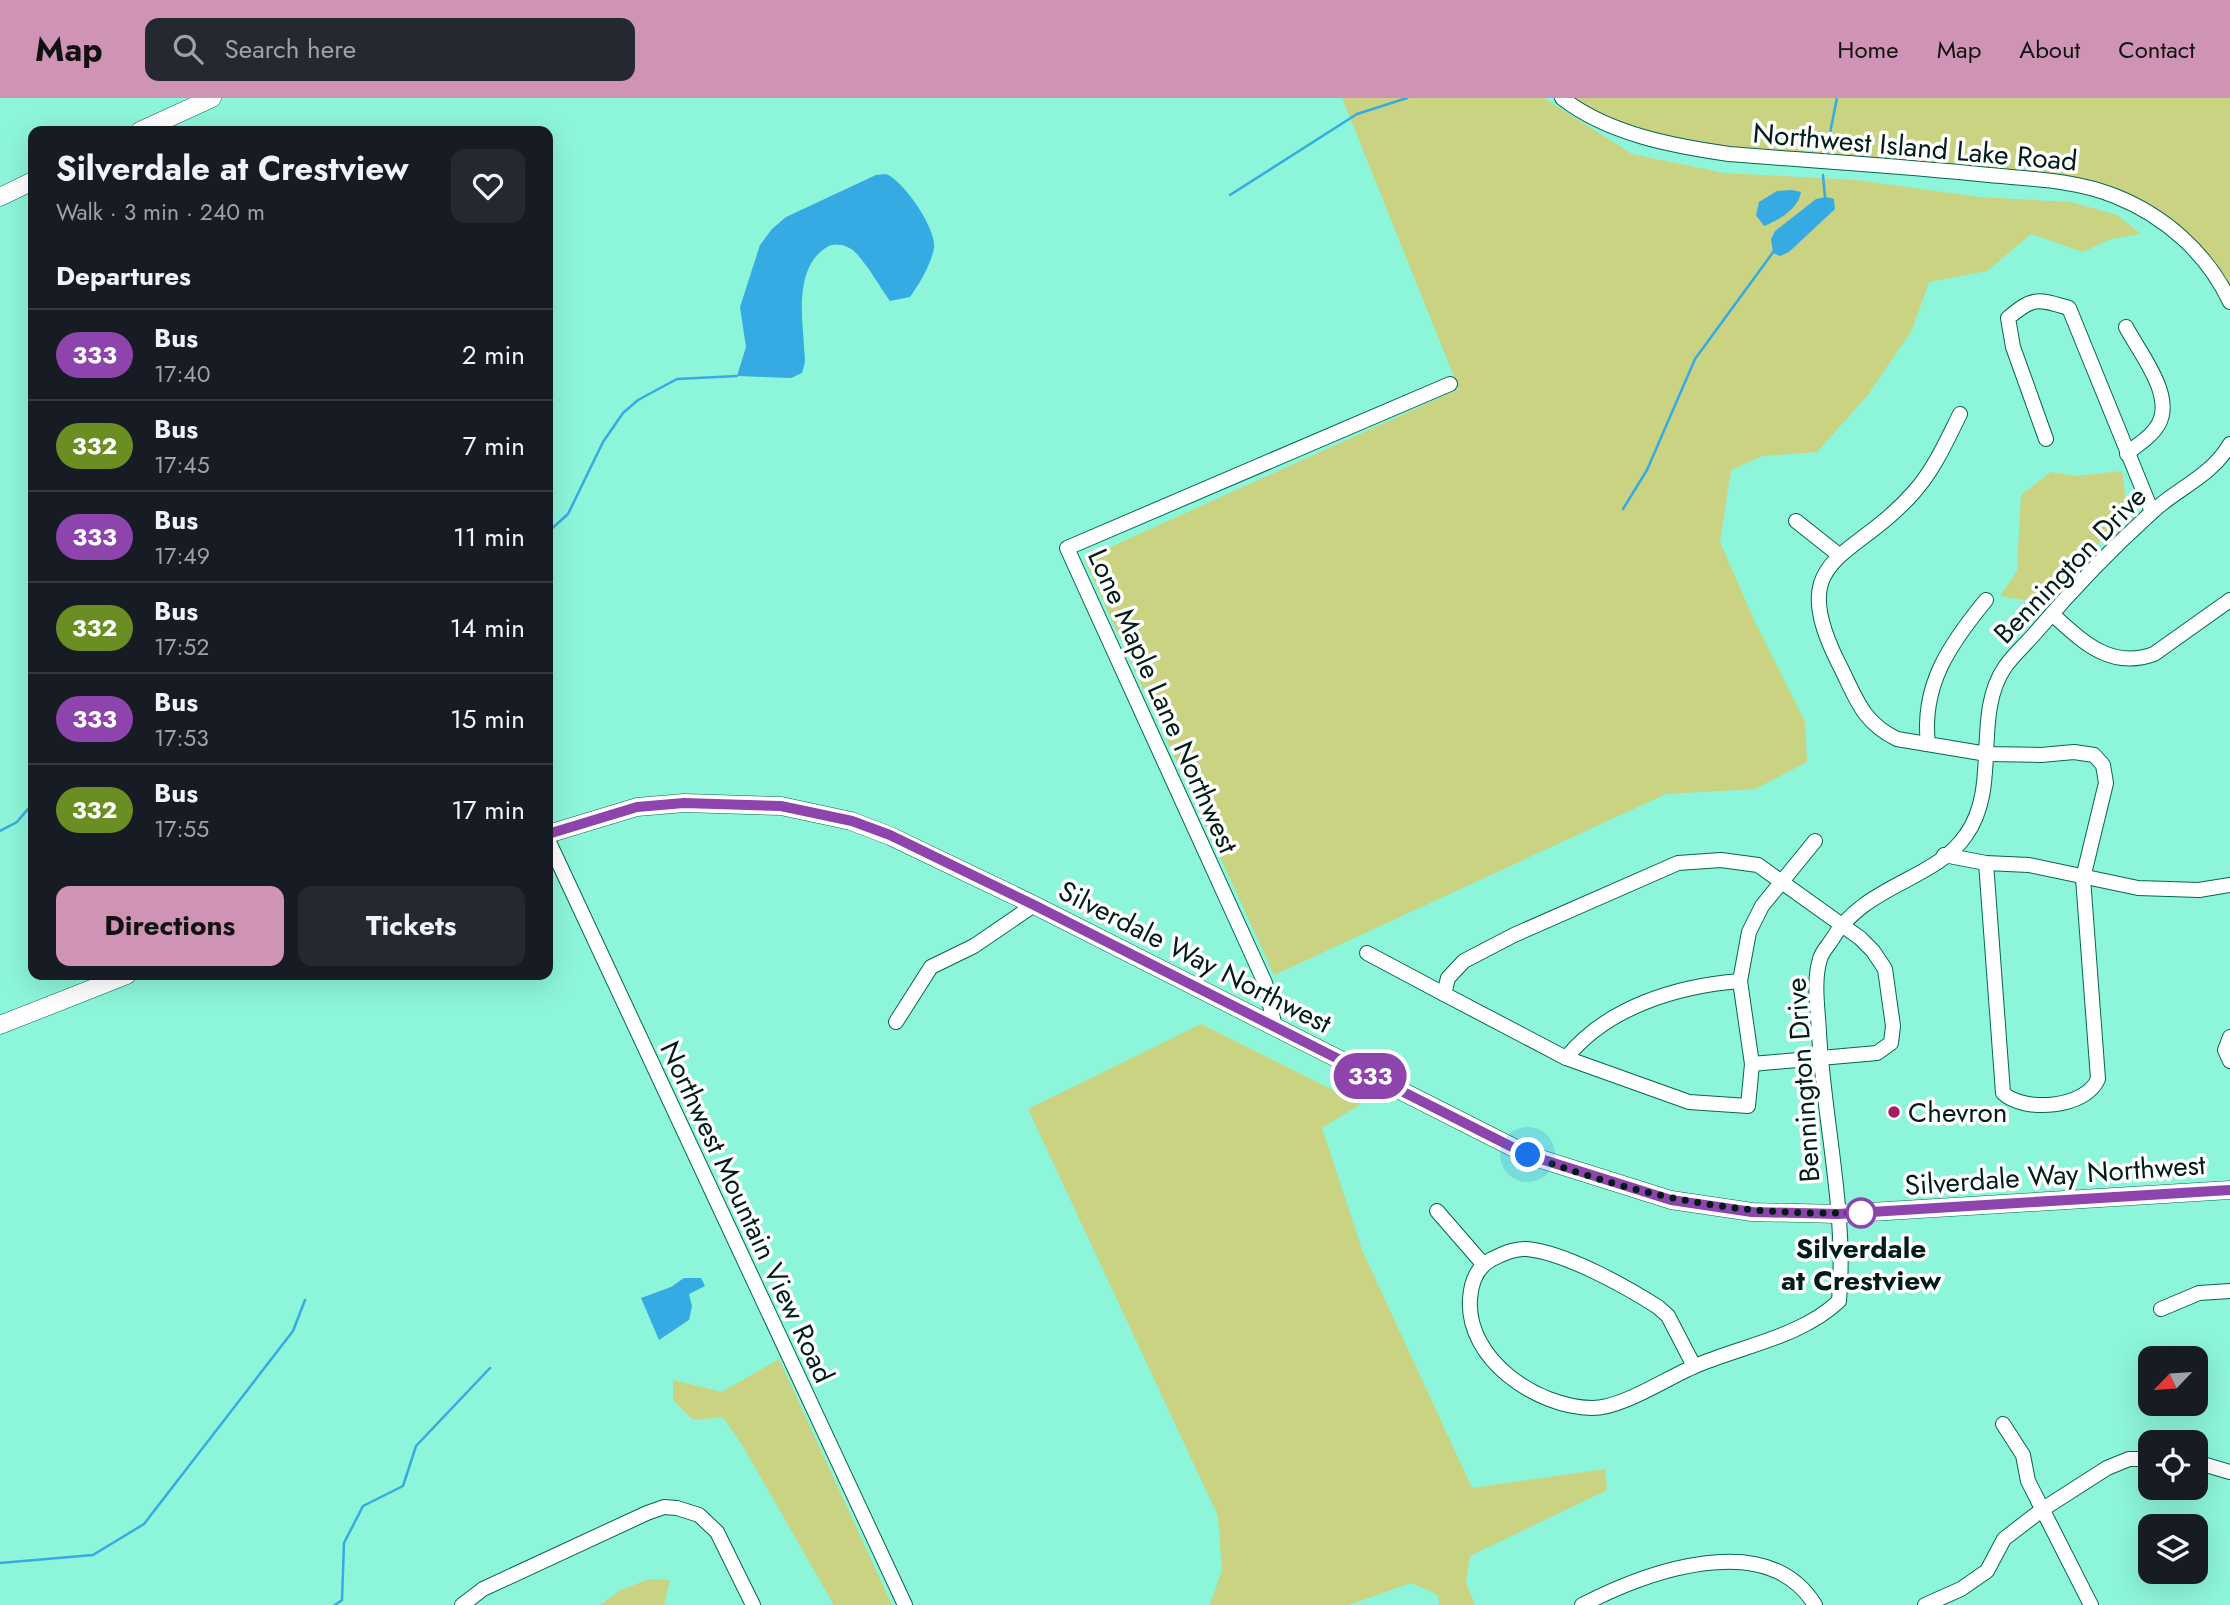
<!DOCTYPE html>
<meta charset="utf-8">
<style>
body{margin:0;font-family:Jost,sans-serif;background:#242831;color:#f1f3f6;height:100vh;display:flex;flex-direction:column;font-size:26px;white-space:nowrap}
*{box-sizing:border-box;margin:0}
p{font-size:23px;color:#9ea1a6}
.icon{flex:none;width:38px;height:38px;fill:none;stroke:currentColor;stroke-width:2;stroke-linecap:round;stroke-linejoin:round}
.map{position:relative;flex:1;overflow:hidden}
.panel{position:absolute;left:28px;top:28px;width:525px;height:854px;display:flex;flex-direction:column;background:#171b24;border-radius:14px;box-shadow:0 7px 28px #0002}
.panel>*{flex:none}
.badge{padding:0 14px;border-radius:23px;font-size:24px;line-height:46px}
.needle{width:46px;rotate:245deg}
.fabs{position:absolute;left:2138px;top:1248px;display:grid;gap:14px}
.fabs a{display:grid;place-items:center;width:70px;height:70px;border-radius:14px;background:#171b24;box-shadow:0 7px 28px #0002;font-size:35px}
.you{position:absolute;width:35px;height:35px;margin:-18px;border:5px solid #fff;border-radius:50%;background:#1a73e8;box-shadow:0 0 0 10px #1a73e833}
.map>.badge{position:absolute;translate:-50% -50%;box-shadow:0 0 0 4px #fff}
h2{padding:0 28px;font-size:26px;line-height:63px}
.round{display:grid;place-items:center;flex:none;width:74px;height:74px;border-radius:14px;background:#242831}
.head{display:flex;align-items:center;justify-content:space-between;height:119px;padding:0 28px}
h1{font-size:33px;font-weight:700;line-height:52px}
.primary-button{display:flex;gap:14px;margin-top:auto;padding:14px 28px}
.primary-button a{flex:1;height:80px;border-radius:14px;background:#cf93b5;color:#111;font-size:28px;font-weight:700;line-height:80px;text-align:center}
.primary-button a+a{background:#242831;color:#f1f3f6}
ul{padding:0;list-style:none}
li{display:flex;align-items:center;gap:21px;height:91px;padding:0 28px;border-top:2px solid #363941}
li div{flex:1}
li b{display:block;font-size:26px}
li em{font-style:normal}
li .badge{min-width:77px;font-weight:700;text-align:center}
header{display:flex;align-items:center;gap:42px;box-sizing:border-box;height:98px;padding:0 35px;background:#cf93b5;color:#111}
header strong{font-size:33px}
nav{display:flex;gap:38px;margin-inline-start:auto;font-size:24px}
.search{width:490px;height:63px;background:#242831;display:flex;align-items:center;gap:18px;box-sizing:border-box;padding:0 24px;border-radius:14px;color:#9ea1a6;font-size:26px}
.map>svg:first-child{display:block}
.green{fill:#c9d381}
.water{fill:#36aae2}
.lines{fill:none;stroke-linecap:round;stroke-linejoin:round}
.stream{stroke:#36aae2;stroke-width:2.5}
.minor-casing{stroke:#056553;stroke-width:16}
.major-casing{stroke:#056553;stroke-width:19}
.minor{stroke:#fff;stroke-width:14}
.major{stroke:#fff;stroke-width:18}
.line-casing{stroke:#fff;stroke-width:16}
.line{stroke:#8e44ad;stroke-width:10}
.walk{stroke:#001e17;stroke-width:7;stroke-dasharray:0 12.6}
.poi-dot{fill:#a61d65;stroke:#fff;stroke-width:2.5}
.stop-dot{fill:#fff;stroke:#8e44ad;stroke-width:3.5}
.labels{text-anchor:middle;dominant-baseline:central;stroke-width:7;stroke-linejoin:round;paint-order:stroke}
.street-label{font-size:28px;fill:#001e17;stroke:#fff}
.poi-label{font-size:28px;fill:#001e17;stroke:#fff;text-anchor:start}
.stop-label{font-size:28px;font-weight:bold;fill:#001e17;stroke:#fff}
</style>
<header>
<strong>Map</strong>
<div class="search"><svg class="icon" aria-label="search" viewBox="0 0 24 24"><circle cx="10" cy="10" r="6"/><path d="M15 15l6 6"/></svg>Search here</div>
<nav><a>Home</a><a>Map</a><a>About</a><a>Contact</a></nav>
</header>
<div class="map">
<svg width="2230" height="1507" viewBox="0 0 2230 1507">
<rect width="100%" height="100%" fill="#8df5d9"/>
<g class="green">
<path d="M 1342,0 L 1544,0 L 1632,56 L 1724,75 L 1856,82 L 1979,99 L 2071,104 L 2117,117 L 2141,136 L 2111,141 L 2083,154 L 2031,136 L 1987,173 L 1929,184 L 1912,232 L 1867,298 L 1817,354 L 1763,358 L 1731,372 L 1720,444 L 1754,522 L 1805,624 L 1807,664 L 1755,691 L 1666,696 L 1274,877 L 1084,461 L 1459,291 Z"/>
<path d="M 1562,0 L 2230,0 L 2230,204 L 2187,144 L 2094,91 L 1680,48 Z"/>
<path d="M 2122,373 L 2128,415 L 2041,505 L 2000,498 L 2017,473 L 2021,397 L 2051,374 L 2076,378 Z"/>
<path d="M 1201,926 L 1361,1006 L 1322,1030 L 1362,1152 L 1472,1390 L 1605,1371 L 1607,1392 L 1470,1458 L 1466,1484 L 1475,1507 L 1439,1507 L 1438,1497 L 1411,1485 L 1349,1507 L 1210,1507 L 1222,1472 L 1218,1418 L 1028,1011 Z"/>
<path d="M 779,1261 L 892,1507 L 834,1507 L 744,1350 L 723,1319 L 693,1322 L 673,1302 L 673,1282 L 722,1294 Z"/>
<path d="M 649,1481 L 670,1482 L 664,1507 L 600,1507 L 621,1492 Z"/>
</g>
<g class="water">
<path d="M 886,76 C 903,82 937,131 934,150 C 931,167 919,186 910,199 L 890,203 C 879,188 869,169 856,155 C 848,147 836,144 827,149 C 791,171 804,228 805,264 L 802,275 L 791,280 L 737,278 L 746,249 L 740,209 L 760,147 L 772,131 L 786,119 L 876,77 Z"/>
<path d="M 1792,92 L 1801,94 C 1799,110 1778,123 1764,128 L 1756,117 L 1759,104 L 1777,93 Z"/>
<path d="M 1826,99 L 1834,101 L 1835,111 L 1789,154 L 1780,158 L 1773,155 L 1771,141 L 1775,133 L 1816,101 Z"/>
<path d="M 684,1180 L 701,1180 L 705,1188 L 689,1196 L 692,1208 L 689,1222 L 659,1242 L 641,1200 L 671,1189 Z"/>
</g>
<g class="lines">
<g class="stream">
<path d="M 1828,45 L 1837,0"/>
<path d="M 1823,77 L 1825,100"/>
<path d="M 1230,97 L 1357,16 L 1407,0"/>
<path d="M 1623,411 L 1647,372 L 1695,261 L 1774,153"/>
<path d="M 548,434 L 568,416 L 603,344 L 623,315 L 638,302 L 677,281 L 737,278"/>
<path d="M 0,733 L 17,724 L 33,705"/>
<path d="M 0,1465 L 93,1457 L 144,1426 L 293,1233 L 305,1202"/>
<path d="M 335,1507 L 342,1502 L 344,1445 L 363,1408 L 403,1388 L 416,1348 L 490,1270"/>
</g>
<g class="minor-casing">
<g id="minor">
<path d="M 1562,0 C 1608,36 1673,48 1729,56 C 1816,63 1903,68 1989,77 C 2031,81 2076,82 2115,98 C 2165,118 2207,155 2230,204"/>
<path d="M 2126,229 C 2140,256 2178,301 2156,330 C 2149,341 2136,347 2127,356"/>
<path d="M 1960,316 C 1947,342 1934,372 1914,394 C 1852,465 1781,456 1842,572 C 1857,603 1864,625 1897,641 L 1987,656 L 2041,657 L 2074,654 L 2094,657 L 2103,667 L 2106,685 L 2083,780 L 2098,981 C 2086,1010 2024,1015 2003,995 L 1986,765"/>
<path d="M 2046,341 L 2013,249 L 2008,220 C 2034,198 2038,201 2069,210 L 2152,414"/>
<path d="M 1796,423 L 1839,457"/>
<path d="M 2052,516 C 2082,543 2110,572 2154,556 L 2230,502"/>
<path d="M 1928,646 C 1921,587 1950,546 1986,502"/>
<path d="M 548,742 L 905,1507"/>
<path d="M 1944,757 L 1986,765 L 2029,767 L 2138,790 L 2199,792 L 2230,787"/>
<path d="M 1367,855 L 1444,896"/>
<path d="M 896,924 L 931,869 L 974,848 L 1034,807"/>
<path d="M 1275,929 L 1265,885 L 1067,450 L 1450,286"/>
<path d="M 2230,939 L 2225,952 L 2230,963"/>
<path d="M 1566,960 C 1607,909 1677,888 1740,883"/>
<path d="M 1752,966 L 1877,955 L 1891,945 L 1893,928 L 1885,871 L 1873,853 L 1860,840 L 1758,767 L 1721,762 L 1678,765 L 1514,837 L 1464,863 L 1448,880 L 1444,896 L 1566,960 L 1689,1004 L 1748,1008 L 1752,966 L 1740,883 L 1749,834 L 1762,808 L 1815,743"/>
<path d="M 1437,1113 L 1483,1166"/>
<path d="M 2161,1211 L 2199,1195 L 2230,1193"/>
<path d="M 1694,1268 L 1668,1218 L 1658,1209 C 1625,1188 1566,1155 1527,1151 C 1514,1150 1503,1156 1492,1161 C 1477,1169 1471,1184 1470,1201 C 1466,1261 1536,1309 1592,1310 C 1624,1310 1669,1278 1700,1266 C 1746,1247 1802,1238 1839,1203 C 1847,1114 1824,1024 1819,935 C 1818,911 1813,884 1820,861 C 1822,854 1827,849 1831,843 C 1864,786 1935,783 1966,737 C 2001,688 1972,617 2005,569 C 2014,556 2027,545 2037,533 C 2072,492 2111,451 2151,415 C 2177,390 2211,379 2230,346"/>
<path d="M 2003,1326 L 2023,1357 L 2028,1383 L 2091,1507"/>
<path d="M 2196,1364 L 2230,1374"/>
<path d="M 462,1507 L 483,1491 L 647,1415 L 664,1409 L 677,1410 L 699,1417 L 717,1434 L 753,1507"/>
<path d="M 1582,1507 C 1646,1474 1767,1429 1815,1507"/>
<path d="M 1925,1507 L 1961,1491 L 1987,1473 L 2004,1441 L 2043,1411 L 2107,1370 L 2129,1361 L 2151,1361"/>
</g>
</g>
<g class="major-casing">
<g id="major">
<path d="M 140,33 L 212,0"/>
<path d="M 0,99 L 33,83"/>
<path d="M 548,736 L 637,709 L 684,705 L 781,708 L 851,723 L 890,738 L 1034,807 L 1528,1057 L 1671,1102 L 1752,1114 L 1838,1116 L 2230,1092"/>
<path d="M 0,927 L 127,877"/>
</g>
</g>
<use href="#minor" class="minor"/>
<use href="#major" class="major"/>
</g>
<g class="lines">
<g class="line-casing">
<path id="line" d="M 548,736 L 637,709 L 684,705 L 781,708 L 852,723 L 890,737 L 1034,807 L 1528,1057 L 1671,1102 L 1752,1114 L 1838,1116 L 2230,1092"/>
</g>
<use href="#line" class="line"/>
<path class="walk" d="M 1528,1057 C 1646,1101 1744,1120 1870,1114 L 1861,1115"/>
</g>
<circle class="poi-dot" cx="1894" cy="1014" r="7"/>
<circle class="stop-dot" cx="1861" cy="1115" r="14"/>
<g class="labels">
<g class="street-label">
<text transform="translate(1915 49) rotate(5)">Northwest Island Lake Road</text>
<text transform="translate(2070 467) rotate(-46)">Bennington Drive</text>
<text transform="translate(1163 603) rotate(66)">Lone Maple Lane Northwest</text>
<text transform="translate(1195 859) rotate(27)">Silverdale Way Northwest</text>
<text transform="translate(1803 982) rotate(-94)">Bennington Drive</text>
<text transform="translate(2055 1077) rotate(-4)">Silverdale Way Northwest</text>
<text transform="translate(747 1114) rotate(65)">Northwest Mountain View Road</text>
</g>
<g class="poi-label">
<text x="1908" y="1014">Chevron</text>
</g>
<g class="stop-label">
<text x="1861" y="1150">Silverdale<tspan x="1861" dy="32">at Crestview</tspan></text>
</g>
</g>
</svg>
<div class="fabs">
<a><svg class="needle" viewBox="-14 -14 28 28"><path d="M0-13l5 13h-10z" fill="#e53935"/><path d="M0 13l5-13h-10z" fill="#9ea1a6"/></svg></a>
<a><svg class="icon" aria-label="locate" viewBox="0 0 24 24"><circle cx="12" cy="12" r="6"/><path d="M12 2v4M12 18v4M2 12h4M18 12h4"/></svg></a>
<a><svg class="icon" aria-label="layers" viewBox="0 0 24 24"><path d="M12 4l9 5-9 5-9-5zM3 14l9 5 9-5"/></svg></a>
</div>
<div class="you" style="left:1528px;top:1057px"></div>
<b class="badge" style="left:1370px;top:978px;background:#8e44ad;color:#fff">333</b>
<section class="panel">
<div class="head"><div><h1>Silverdale at Crestview</h1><p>Walk · 3 min · 240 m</p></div><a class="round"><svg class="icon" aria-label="heart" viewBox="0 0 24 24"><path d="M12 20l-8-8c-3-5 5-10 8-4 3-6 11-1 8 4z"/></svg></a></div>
<h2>Departures</h2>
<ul>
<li><span class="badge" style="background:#8e44ad;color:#fff">333</span><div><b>Bus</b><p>17:40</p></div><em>2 min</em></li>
<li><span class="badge" style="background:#6b8e23;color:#fff">332</span><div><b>Bus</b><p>17:45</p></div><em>7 min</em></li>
<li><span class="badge" style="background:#8e44ad;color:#fff">333</span><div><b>Bus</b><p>17:49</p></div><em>11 min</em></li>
<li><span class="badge" style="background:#6b8e23;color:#fff">332</span><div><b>Bus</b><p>17:52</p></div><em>14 min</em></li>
<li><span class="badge" style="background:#8e44ad;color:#fff">333</span><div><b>Bus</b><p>17:53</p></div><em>15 min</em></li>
<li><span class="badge" style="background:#6b8e23;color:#fff">332</span><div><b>Bus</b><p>17:55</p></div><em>17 min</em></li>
</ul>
<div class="primary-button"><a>Directions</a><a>Tickets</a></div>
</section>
</div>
